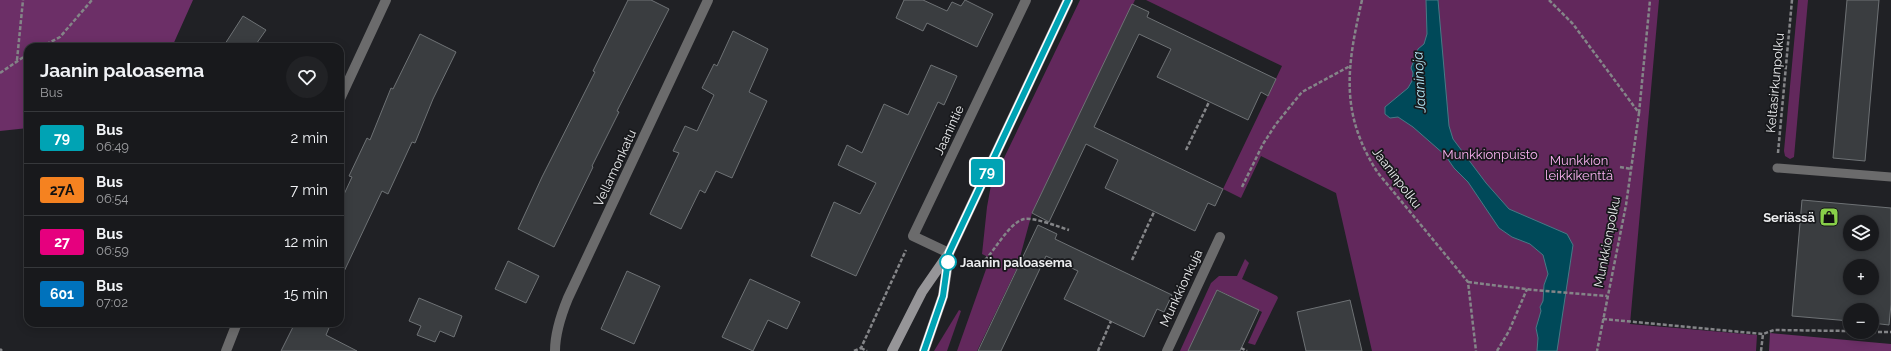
<!DOCTYPE html>
<meta charset="utf-8">
<style>
body{margin:0;font-family:Raleway,sans-serif;background:#212225;color:#f1f3f6;height:100vh;display:flex;flex-direction:column;font-size:15px;white-space:nowrap}
*{box-sizing:border-box;margin:0}
p{font-size:13px;color:#9fa0a3}
.icon{flex:none;width:22px;height:22px;fill:none;stroke:currentColor;stroke-width:2;stroke-linecap:round;stroke-linejoin:round}
.map{position:relative;flex:1;overflow:hidden}
.side{position:absolute;left:24px;top:43px;width:320px;height:284px;display:flex;flex-direction:column;background:#18191c;border-radius:12px;box-shadow:0 2px 10px #0003,0 0 0 1px #36383b}
.side>*{flex:none}
.badge{padding:0 8px;border-radius:3px;font-size:14px;line-height:26px}
.fabs{position:absolute;left:1843px;top:215px;display:grid;gap:8px}
.fabs a{display:grid;place-items:center;width:36px;height:36px;border-radius:50%;background:#18191c;box-shadow:0 2px 10px #0003,0 0 0 1px #36383b;font-size:20px}
.map>.badge{position:absolute;translate:-50% -50%;box-shadow:0 0 0 2px #fff}
.round{display:grid;place-items:center;flex:none;width:42px;height:42px;border-radius:21px;background:#212225}
.summary{display:flex;align-items:center;justify-content:space-between;height:68px;padding:0 16px}
h1{font-size:19px;font-weight:700;line-height:30px}
ul{padding:0;list-style:none}
li{display:flex;align-items:center;gap:12px;height:52px;padding:0 16px;border-top:1px solid #36383b}
li div{flex:1}
li b{display:block;font-size:15px}
li em{font-style:normal}
li .badge{min-width:44px;font-weight:700;text-align:center}
.map>svg:first-child{display:block}
.green{fill:#62285c}
.forest{fill:#6c2f67}
.water{fill:#004959;stroke:#477a86}
.building{fill:#3a3d40;stroke:#6e7275;fill-rule:evenodd}
.lines{fill:none;stroke-linecap:round;stroke-linejoin:round}
.path{stroke:#848588;stroke-width:2.5;stroke-dasharray:4 2;stroke-linecap:butt}
.lane{stroke:#6b6b6c;stroke-width:9}
.street{stroke:#6b6b6c;stroke-width:10}
.secondary{stroke:#969598;stroke-width:10}
.line-casing{stroke:#fff;stroke-width:9}
.line{stroke:#00a3b4;stroke-width:6}
.stop-dot{fill:#fff;stroke:#00a3b4;stroke-width:2}
.labels{text-anchor:middle;dominant-baseline:central;stroke-width:3.5;stroke-linejoin:round;paint-order:stroke}
.street-label{font-size:13px;fill:#ecedef;stroke:#17181b}
.park-label{font-size:13px;fill:#f9b1f0;stroke:#17181b}
.poi-label{font-size:13px;font-weight:bold;fill:#ecedef;stroke:#17181b;text-anchor:end}
.stop-label{font-size:13px;font-weight:bold;fill:#ecedef;stroke:#17181b;text-anchor:start}
.water-label{font-size:14px;font-style:italic;fill:#b1e5f4;stroke:#17181b}
</style>
<div class="map">
<svg width="1891" height="351" viewBox="0 0 1891 351">
<rect width="100%" height="100%" fill="#202125"/>
<g class="green">
<path d="M 1080,0 L 1135,0 L 1032,213 L 1017,268 L 977,351 L 957,351 L 990,258 L 982,254 L 987,207 L 991,185 Z"/>
<path d="M 1146,0 L 1659,0 L 1630,324 L 1757,335 L 1756,351 L 1372,351 L 1336,193 L 1261,156 L 1241,198 L 1223,189 L 1282,66 Z"/>
<path d="M 1798,0 L 1808,0 L 1794,157 L 1790,159 L 1785,156 L 1784,151 Z"/>
<path d="M 1245,259 L 1249,263 L 1242,279 L 1277,296 L 1278,298 L 1255,345 L 1248,343 L 1262,312 L 1218,290 L 1188,351 L 1180,351 L 1211,283 L 1219,276 L 1237,276 Z"/>
<path d="M 959,310 L 961,311 L 947,351 L 934,351 Z"/>
</g>
<g class="forest">
<path d="M 0,0 L 193,0 L 172,47 L 28,47 L 28,128 L 0,131 Z"/>
<path d="M 1770,333 L 1891,344 L 1891,351 L 1769,351 Z"/>
</g>
<path class="water" d="M 1426,0 L 1438,0 L 1449,126 L 1453,139 L 1486,183 L 1509,209 L 1567,234 L 1573,245 L 1557,351 L 1537,351 L 1538,338 L 1536,328 L 1541,311 L 1540,307 L 1543,301 L 1544,285 L 1548,274 L 1543,255 L 1530,244 L 1512,237 L 1499,228 L 1468,182 L 1454,168 L 1445,155 L 1413,127 L 1398,117 L 1390,118 L 1385,114 L 1385,107 L 1408,88 L 1412,81 L 1413,73 L 1411,68 L 1418,49 L 1424,44 L 1427,34 Z"/>
<g class="building">
<path d="M 628,0 L 651,0 L 669,9 L 617,111 L 619,112 L 592,166 L 593,167 L 554,247 L 518,229 L 542,177 L 595,72 L 593,71 Z"/>
<path d="M 904,0 L 923,0 L 947,11 L 952,2 L 961,6 L 965,0 L 993,14 L 977,47 L 927,23 L 923,31 L 896,18 Z"/>
<path d="M 1847,0 L 1879,0 L 1865,161 L 1833,158 Z"/>
<path d="M 1132,4 L 1149,12 L 1147,17 L 1276,79 L 1268,96 L 1261,92 L 1248,120 L 1157,77 L 1171,49 L 1139,34 L 1094,127 L 1223,189 L 1215,206 L 1208,203 L 1195,231 L 1105,188 L 1118,160 L 1086,144 L 1049,222 L 1032,213 Z"/>
<path d="M 243,16 L 266,30 L 254,47 L 223,47 Z"/>
<path d="M 733,31 L 768,49 L 749,92 L 767,101 L 732,178 L 716,171 L 705,193 L 700,190 L 681,229 L 650,214 L 679,153 L 673,151 L 685,126 L 697,131 L 714,95 L 702,88 L 714,64 L 717,66 Z"/>
<path d="M 420,34 L 456,52 L 433,99 L 415,143 L 412,142 L 388,194 L 382,191 L 340,280 L 340,203 L 352,177 L 349,176 L 367,138 L 370,140 L 391,88 L 393,89 Z"/>
<path d="M 931,65 L 957,76 L 944,105 L 938,102 L 856,276 L 811,256 L 834,202 L 860,214 L 876,183 L 838,165 L 847,145 L 862,153 L 884,104 L 908,115 Z"/>
<path d="M 1802,200 L 1891,208 L 1891,304 L 1889,325 L 1872,323 L 1872,310 L 1850,310 L 1850,321 L 1792,316 ZM 1850,222 L 1872,222 L 1872,244 L 1850,244 ZM 1850,266 L 1872,266 L 1872,288 L 1850,288 Z"/>
<path d="M 1038,225 L 1057,234 L 1055,239 L 1172,295 L 1164,312 L 1157,309 L 1144,337 L 1064,299 L 1078,271 L 1046,256 L 1001,351 L 978,351 Z"/>
<path d="M 508,261 L 539,276 L 526,303 L 495,289 Z"/>
<path d="M 627,271 L 660,286 L 634,344 L 601,329 Z"/>
<path d="M 750,279 L 800,302 L 787,329 L 768,320 L 753,351 L 722,337 Z"/>
<path d="M 1217,290 L 1259,310 L 1240,351 L 1188,351 Z"/>
<path d="M 419,298 L 462,316 L 454,337 L 440,331 L 435,342 L 417,335 L 421,326 L 409,321 Z"/>
<path d="M 1350,300 L 1362,351 L 1306,351 L 1297,312 Z"/>
<path d="M 295,323 L 331,323 L 326,335 L 357,351 L 281,351 Z"/>
</g>
<g class="lines">
<g class="path">
<path d="M 1362,0 C 1347,66 1339,113 1378,173 L 1468,282 L 1476,351"/>
<path d="M 1549,0 L 1573,24 L 1639,113 L 1626,205 L 1597,351"/>
<path d="M 41,47 L 60,37 L 92,0"/>
<path d="M 17,60 L 23,0"/>
<path d="M 0,73 L 28,54"/>
<path d="M 1639,113 L 1650,0"/>
<path d="M 1186,150 L 1209,102"/>
<path d="M 1778,153 L 1792,0"/>
<path d="M 1620,167 L 1631,169"/>
<path d="M 1242,187 L 1263,144 L 1276,124 L 1302,92 L 1350,66"/>
<path d="M 985,260 C 995,250 1010,222 1024,219 C 1034,217 1059,227 1069,230"/>
<path d="M 1132,260 L 1154,212"/>
<path d="M 1468,282 L 1533,290 L 1607,296"/>
<path d="M 1603,319 L 1763,334 L 1774,330 L 1850,331"/>
<path d="M 1872,332 L 1891,332"/>
<path d="M 861,348 L 867,351"/>
<path d="M 1241,348 L 1247,351"/>
<path d="M 0,349 L 2,351"/>
<path d="M 854,351 L 861,348 L 906,250"/>
<path d="M 1098,351 L 1111,321"/>
<path d="M 1497,351 L 1509,331 L 1527,289"/>
<path d="M 1761,351 L 1763,334"/>
</g>
<path class="lane" d="M 1777,168 L 1891,177"/>
<g class="street">
<path d="M 340,99 L 386,0"/>
<path d="M 949,253 L 913,236 L 1026,0"/>
<path d="M 226,351 L 237,323"/>
<path d="M 555,351 C 555,332 561,315 568,298 L 708,0"/>
<path d="M 1167,351 L 1220,237"/>
</g>
<g class="secondary">
<path d="M 892,351 L 922,292 L 949,253 L 1068,0"/>
<path d="M 924,351 L 943,296 L 949,255"/>
</g>
</g>
<g class="lines">
<g class="line-casing">
<path id="line" d="M 924,351 L 943,296 L 949,253 L 1068,0"/>
</g>
<use href="#line" class="line"/>
</g>
<defs>
<g id="shop-square" transform="scale(1)"><rect x="-9" y="-9" width="18" height="18" rx="4" fill="#88cf49" stroke="#17181b"/><path d="M-5-2.5h2.3a2.7 3.5 0 0 1 5.4 0H5L5.5 6h-11ZM-1.5-2.5h3a1.5 2.3 0 0 0-3 0Z" fill="#111"/></g>
</defs>
<g fill-rule="evenodd">
<use href="#shop-square" x="1829" y="217"/>
</g>
<circle class="stop-dot" cx="948" cy="262" r="8"/>
<g class="labels">
<g class="street-label">
<text transform="translate(1775 83) rotate(-85)">Keltasirkunpolku</text>
<text transform="translate(949 130) rotate(-65)">Jaanintie</text>
<text transform="translate(615 168) rotate(-65)">Vellamonkatu</text>
<text transform="translate(1397 178) rotate(53)">Jaaninpolku</text>
<text transform="translate(1607 242) rotate(-79)">Munkkionpolku</text>
<text transform="translate(1181 288) rotate(-65)">Munkkionkuja</text>
</g>
<g class="park-label">
<text x="1490" y="154">Munkkionpuisto</text>
<text x="1579" y="160">Munkkion<tspan x="1579" dy="15">leikkikenttä</tspan></text>
</g>
<g class="poi-label">
<text x="1815" y="217">Seriässä</text>
</g>
<g class="stop-label">
<text x="960" y="262">Jaanin paloasema</text>
</g>
<g class="water-label">
<text transform="translate(1419 82) rotate(-93)">Jaaninoja</text>
</g>
</g>
</svg>
<div class="fabs">
<a><svg class="icon" aria-label="layers" viewBox="0 0 24 24"><path d="M12 4l9 5-9 5-9-5zM3 14l9 5 9-5"/></svg></a>
<a>+</a>
<a>−</a>
</div>
<b class="badge" style="left:987px;top:172px;background:#00a3b4;color:#fff">79</b>
<section class="side">
<div class="summary"><div><h1>Jaanin paloasema</h1><p>Bus</p></div><a class="round"><svg class="icon" aria-label="heart" viewBox="0 0 24 24"><path d="M12 20l-8-8c-3-5 5-10 8-4 3-6 11-1 8 4z"/></svg></a></div>
<ul>
<li><span class="badge" style="background:#00a3b4;color:#fff">79</span><div><b>Bus</b><p>06:49</p></div><em>2 min</em></li>
<li><span class="badge" style="background:#f58220;color:#111">27A</span><div><b>Bus</b><p>06:54</p></div><em>7 min</em></li>
<li><span class="badge" style="background:#e6007e;color:#fff">27</span><div><b>Bus</b><p>06:59</p></div><em>12 min</em></li>
<li><span class="badge" style="background:#0072bc;color:#fff">601</span><div><b>Bus</b><p>07:02</p></div><em>15 min</em></li>
</ul>
</section>
</div>
